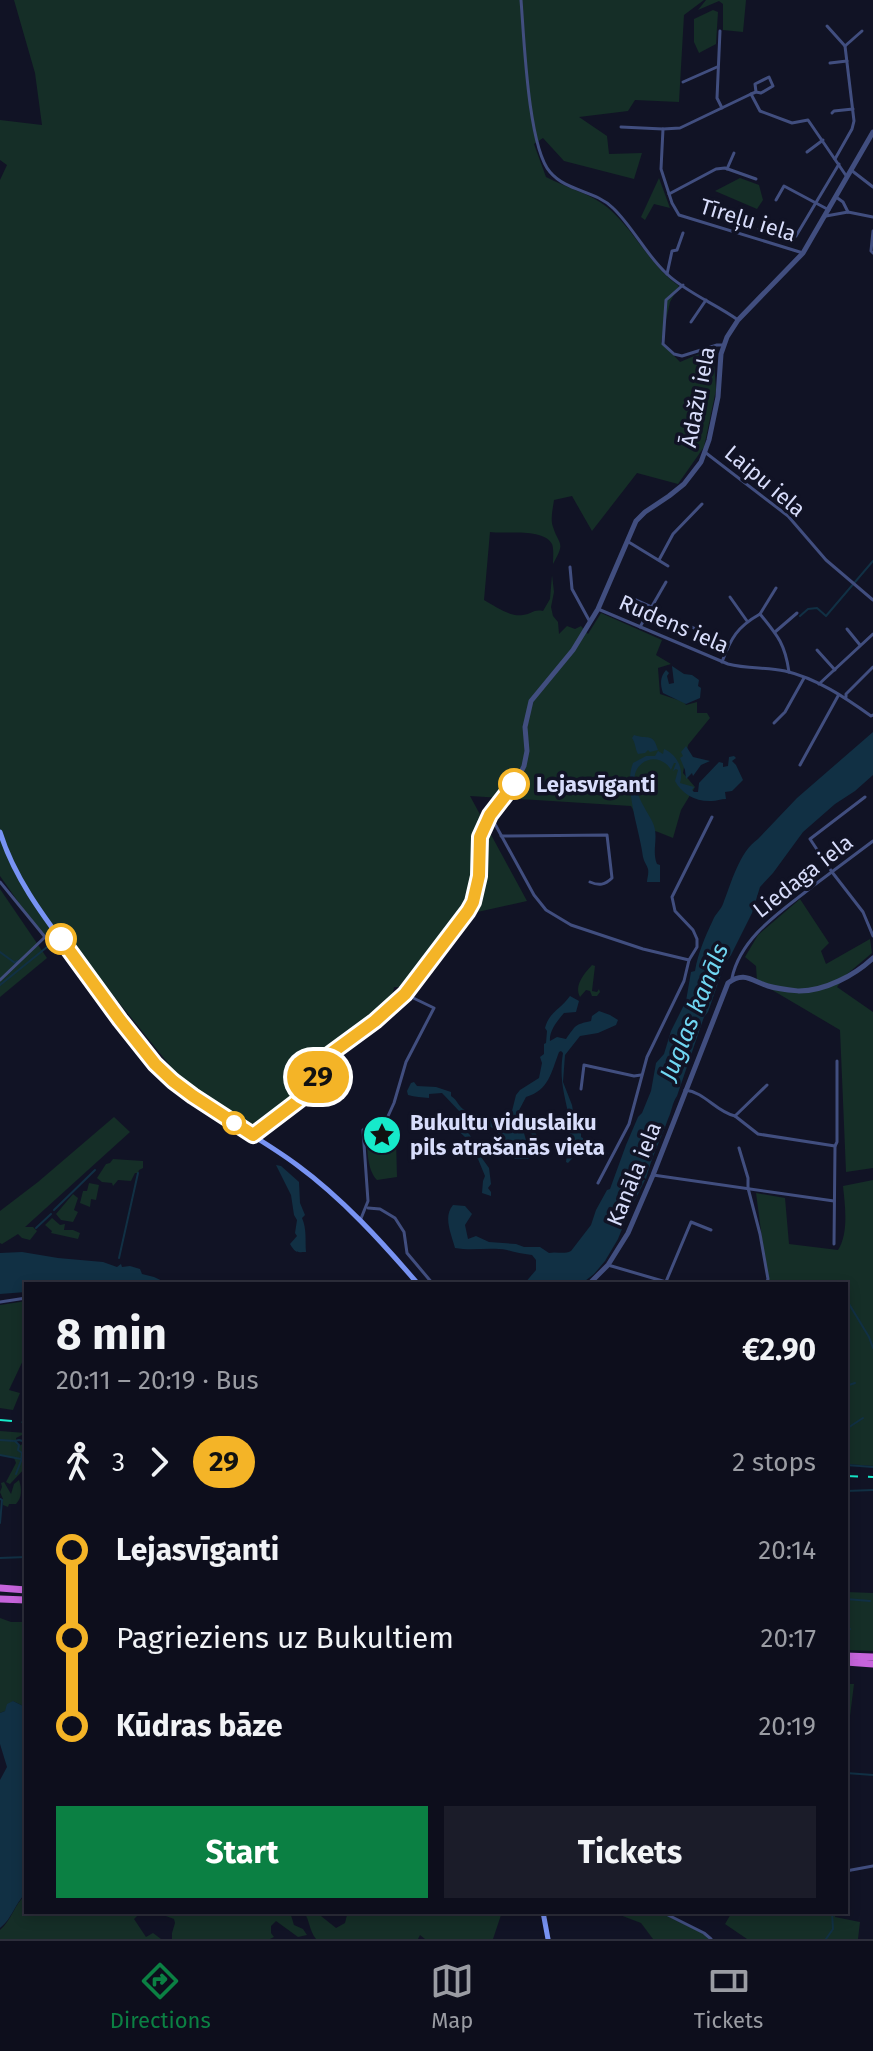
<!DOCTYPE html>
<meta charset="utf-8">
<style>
body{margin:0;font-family:"Fira Sans",sans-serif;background:#1b1c29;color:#f1f3f6;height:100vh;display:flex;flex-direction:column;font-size:30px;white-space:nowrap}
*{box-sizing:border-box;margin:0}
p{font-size:26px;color:#9a9ca3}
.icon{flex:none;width:44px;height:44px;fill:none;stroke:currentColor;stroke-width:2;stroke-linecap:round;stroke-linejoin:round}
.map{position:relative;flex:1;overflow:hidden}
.panel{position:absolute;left:24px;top:1282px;width:824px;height:632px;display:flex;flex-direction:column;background:#0d0e1c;border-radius:0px;box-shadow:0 4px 12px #0003,0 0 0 2px #2d2e3b}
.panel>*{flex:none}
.badge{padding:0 16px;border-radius:26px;font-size:28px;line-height:52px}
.map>.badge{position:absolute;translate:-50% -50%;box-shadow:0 0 0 4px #fff}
.legs{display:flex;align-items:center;gap:12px;height:88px;padding:0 32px;font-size:26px}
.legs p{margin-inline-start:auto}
.head{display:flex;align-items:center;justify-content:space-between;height:136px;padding:0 32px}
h1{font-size:44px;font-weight:700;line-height:60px}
.primary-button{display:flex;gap:16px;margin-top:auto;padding:16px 32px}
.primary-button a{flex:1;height:92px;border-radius:0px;background:#0b8043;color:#fff;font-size:32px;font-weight:700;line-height:92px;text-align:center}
.primary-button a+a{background:#1b1c29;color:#f1f3f6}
ul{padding:0 32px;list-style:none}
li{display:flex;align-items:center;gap:28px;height:88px;font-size:30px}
li i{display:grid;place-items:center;width:12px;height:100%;margin:0 10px;background:currentColor}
li i::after{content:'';width:20px;height:20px;margin:-10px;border:6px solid;border-radius:50%;background:#0d0e1c}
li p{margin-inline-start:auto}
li:first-child i{background:linear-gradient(#0000 50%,currentColor 0)}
li:last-child i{background:linear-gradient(currentColor 50%,#0000 0)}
.tab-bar{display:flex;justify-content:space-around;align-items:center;height:112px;border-top:2px solid #2d2e3b;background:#0d0e1c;font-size:22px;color:#9a9ca3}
.tab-bar a{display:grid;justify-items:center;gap:4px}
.tab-bar .current{color:#0b8043}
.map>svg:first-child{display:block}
.green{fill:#152e27}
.water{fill:#113044}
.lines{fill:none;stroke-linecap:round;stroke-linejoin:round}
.stream{stroke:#113044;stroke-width:2}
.minor{stroke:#414e7f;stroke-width:3}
.tertiary{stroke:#414e7f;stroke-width:5}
.secondary{stroke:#7893f3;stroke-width:5}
.trunk{stroke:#c664dc;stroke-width:7}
.rail{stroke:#16eacb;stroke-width:2;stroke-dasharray:12 10;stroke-linecap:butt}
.line-1-casing{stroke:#fff;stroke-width:18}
.line-1{stroke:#f4b427;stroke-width:12}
.stop-1-dot{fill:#fff;stroke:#f4b427;stroke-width:4}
.labels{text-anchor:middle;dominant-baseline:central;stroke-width:7;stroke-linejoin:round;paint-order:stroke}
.street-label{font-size:22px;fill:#d8ddfb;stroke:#111325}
.stop-label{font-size:22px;font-weight:bold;fill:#d8ddfb;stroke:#111325;text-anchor:start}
.poi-label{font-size:22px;font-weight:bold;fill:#d8ddfb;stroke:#111325;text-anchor:start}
.water-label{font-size:24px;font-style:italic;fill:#70d6f2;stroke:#111325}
</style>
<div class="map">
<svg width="873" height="1939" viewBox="0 0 873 1939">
<rect width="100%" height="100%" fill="#111325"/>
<g class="green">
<path d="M 14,0 L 704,0 L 684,15 L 679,102 L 635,100 L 628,111 L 579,117 L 607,136 L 609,154 L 642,153 L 634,179 L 564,161 L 543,138 L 534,144 L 546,177 C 566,188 590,193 607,207 C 635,230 649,265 679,286 L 670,302 L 661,342 L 680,362 L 713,348 L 716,390 L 704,447 L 678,484 L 637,473 L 592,531 L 572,496 L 554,500 C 553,508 550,519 553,527 C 559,546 566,541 553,564 C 553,558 554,549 552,544 C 544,528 506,534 490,532 L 484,600 C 495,606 509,617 523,615 C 532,614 533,609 543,611 L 550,599 L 552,575 L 554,592 L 551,607 L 553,616 L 558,622 L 559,634 L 567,626 L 575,629 L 581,626 L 588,634 L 601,613 L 662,640 L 656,655 L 671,664 L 658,668 L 660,694 L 684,702 L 686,705 L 697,702 L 697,713 L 707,713 L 710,718 L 688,745 L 683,773 L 695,787 L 681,810 L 673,838 L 658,832 L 642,827 L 631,806 L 470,796 L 527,901 L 464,915 L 403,987 L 394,987 L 392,997 L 331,1044 L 307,1088 L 258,1128 L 180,1078 L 69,941 L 45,940 L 0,876 L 0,180 L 7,165 L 0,160 L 0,120 L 42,125 L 35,73 Z"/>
<path d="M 706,0 L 746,0 L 743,32 L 723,30 L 723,4 L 719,1 L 698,10 Z"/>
<path d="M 713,10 L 718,12 L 716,44 L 699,53 L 694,42 L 694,19 Z"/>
<path d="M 659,178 L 670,208 L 654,204 L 645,220 L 641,217 Z"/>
<path d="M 740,178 L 759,185 L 763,200 L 757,209 L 715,191 Z"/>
<path d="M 0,889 L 47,958 L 0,997 Z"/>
<path d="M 800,899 L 829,943 L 821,951 L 826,964 L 870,939 L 872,953 L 846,975 L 837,987 L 873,1012 L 873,1168 L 846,1172 L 840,1030 L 757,981 L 756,966 L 745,957 L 758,935 Z"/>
<path d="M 592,965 L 595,966 L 592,991 L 597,992 L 599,989 L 600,992 L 597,996 L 592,996 L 590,991 L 586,990 L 580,997 C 574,985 584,974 592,965 Z"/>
<path d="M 114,1117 L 130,1132 L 25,1227 L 33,1227 L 37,1231 L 30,1240 L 22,1238 L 18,1234 L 2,1244 L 0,1243 L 0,1211 L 38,1182 Z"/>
<path d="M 369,1129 L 388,1129 L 393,1132 L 394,1139 L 396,1139 L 397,1177 L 377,1180 C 366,1168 368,1148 366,1131 Z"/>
<path d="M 113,1159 L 143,1161 L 143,1168 L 139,1170 L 138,1173 L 135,1173 L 131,1181 L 118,1180 L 113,1186 L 112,1183 L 102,1182 L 97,1178 L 106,1164 L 110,1163 Z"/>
<path d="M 873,1180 L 873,1466 L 846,1464 L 846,1284 L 768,1284 L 756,1193 L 785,1198 L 789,1244 L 838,1250 C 849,1233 845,1205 843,1186 Z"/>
<path d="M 89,1183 L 99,1185 L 96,1200 L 91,1199 L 90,1207 L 80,1203 L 83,1191 L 87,1191 Z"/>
<path d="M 73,1194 L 78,1198 L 74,1210 L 78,1212 L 73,1222 L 61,1220 L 56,1214 Z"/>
<path d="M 52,1218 L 60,1225 L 65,1224 L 64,1230 L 73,1230 L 80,1233 L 78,1239 L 51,1233 L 52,1231 L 45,1225 Z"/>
<path d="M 26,1301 L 26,1354 L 9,1390 L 20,1393 L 13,1410 L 0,1408 L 0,1305 Z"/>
<path d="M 0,1431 L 26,1433 L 16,1438 L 17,1443 L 19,1446 L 26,1442 L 26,1467 L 10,1484 L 6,1482 L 16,1463 L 14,1458 L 0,1455 Z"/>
<path d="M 19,1480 C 22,1489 22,1498 16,1504 L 9,1504 L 8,1507 L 3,1505 L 3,1499 L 0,1492 L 2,1487 L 1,1483 L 4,1482 L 11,1494 L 14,1484 Z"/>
<path d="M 846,1592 L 873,1593 L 873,1651 L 846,1650 Z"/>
<path d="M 0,1618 L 11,1622 L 26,1622 L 26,1715 L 23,1706 L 13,1701 L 5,1711 L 0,1713 Z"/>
<path d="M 847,1677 L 847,1684 L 854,1684 L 846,1748 Z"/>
<path d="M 26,1895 L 26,1912 L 141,1912 L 134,1919 L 146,1937 L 153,1933 L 161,1939 L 0,1939 L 0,1930 C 12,1920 14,1904 26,1895 Z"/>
<path d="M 155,1912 L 290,1912 L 294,1925 L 303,1929 L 307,1935 L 298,1937 L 276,1921 L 271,1926 L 271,1933 L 274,1937 L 270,1939 L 172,1939 L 172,1933 L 175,1923 L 174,1919 Z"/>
<path d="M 304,1912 L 316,1912 L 336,1928 L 345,1923 L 347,1915 L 345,1912 L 502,1912 L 493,1939 L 425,1939 L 420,1935 L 418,1939 L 316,1939 C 309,1930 310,1921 304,1912 Z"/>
<path d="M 612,1912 L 659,1912 L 702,1933 L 709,1939 L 653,1939 L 641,1923 Z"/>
<path d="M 732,1912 L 836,1912 L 835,1917 L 860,1922 L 858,1939 L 747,1939 L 725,1924 Z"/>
</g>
<g class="water">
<path d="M 672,666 L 684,674 L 692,675 L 699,680 L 698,686 L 701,688 L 700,698 L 686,704 L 663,693 C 660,684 660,677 666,670 L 669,673 L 667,676 L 669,684 L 674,683 Z"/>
<path d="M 873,732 L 873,775 L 855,791 L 835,804 L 803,832 L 773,873 L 760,887 L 752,913 L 731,955 L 725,963 L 708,1012 L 704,1017 L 677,1096 C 672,1103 672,1111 668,1119 C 661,1139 651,1158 646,1179 L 642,1176 L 641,1179 L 645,1180 L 628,1214 L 618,1239 L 605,1261 L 594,1274 L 581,1284 L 524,1284 L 536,1270 L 536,1260 L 532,1255 C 522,1254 515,1252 507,1250 C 490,1247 472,1251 455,1248 C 451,1233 443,1217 453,1205 L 465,1206 L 472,1214 L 465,1225 L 468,1239 L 476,1236 L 489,1242 L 516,1244 L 524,1247 L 540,1247 L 549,1253 C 557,1251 563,1255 571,1251 L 591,1225 L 596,1210 L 607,1190 L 610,1189 L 626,1145 L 638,1117 L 642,1113 L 651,1091 L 656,1063 L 664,1054 L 671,1031 L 686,1001 L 691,972 L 695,971 C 698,953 705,937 713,920 C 716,913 720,911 723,904 C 731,884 739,852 758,839 L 797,798 Z"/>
<path d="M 634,735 C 648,740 653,732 658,750 L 650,752 L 648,750 L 645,753 L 638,754 C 635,749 636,744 632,738 Z"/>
<path d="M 686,746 L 693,757 L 710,761 L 701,765 L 693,776 L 692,773 L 686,779 L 685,770 L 680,758 L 683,756 L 681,752 Z"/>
<path d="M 664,749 C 678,755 684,770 680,783 L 694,787 L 692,790 L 694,792 L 698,792 L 699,783 L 719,762 L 723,763 L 723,767 L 728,766 L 729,757 L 734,756 L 736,758 L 732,761 L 736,765 L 743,780 L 732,791 L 725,792 L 726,799 C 721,799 716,801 712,801 C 696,802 682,794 675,781 L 678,770 L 676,769 L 673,771 L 676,763 L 674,763 L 671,770 C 664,757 646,755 637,769 C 628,785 646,809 652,821 C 660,836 651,850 657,864 L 660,865 L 660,882 L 647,882 C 647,878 649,874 648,869 C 647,865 644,862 643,857 C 640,831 623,787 633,763 L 646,756 L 655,756 L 658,751 L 663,754 Z"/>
<path d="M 570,996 L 579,1001 L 576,1012 L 564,1013 C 557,1021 549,1031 550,1041 L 557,1037 L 566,1039 C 577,1024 574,1025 591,1021 L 592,1016 L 599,1011 L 610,1015 L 618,1020 L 616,1025 L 598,1033 L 580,1036 L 565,1055 L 563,1082 L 572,1105 L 575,1124 L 581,1131 L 581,1137 L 610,1154 L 580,1141 L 578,1152 L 568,1163 L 566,1162 C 568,1150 572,1129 569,1117 C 564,1093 559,1078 563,1053 L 561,1051 L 559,1052 C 551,1073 549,1090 526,1097 L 516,1116 L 524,1133 L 527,1144 L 533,1139 L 530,1128 L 533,1128 L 539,1140 L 545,1140 L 546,1145 L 539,1147 L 528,1159 L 515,1159 L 506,1151 L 498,1133 L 494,1129 L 486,1124 L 469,1118 L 462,1120 L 462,1127 L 470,1135 L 476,1150 L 489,1168 L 491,1184 L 488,1188 L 491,1192 L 491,1196 L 482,1193 L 483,1181 L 485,1176 L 478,1159 L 467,1150 L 465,1137 L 452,1125 L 452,1119 L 457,1120 L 461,1113 L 442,1093 L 429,1094 L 429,1098 C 422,1097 415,1097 408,1095 L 407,1091 L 411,1083 L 414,1082 L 417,1086 L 436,1087 L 451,1092 L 451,1096 C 458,1100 458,1107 465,1110 C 471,1114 493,1118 497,1121 C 501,1123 504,1127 508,1127 L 516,1095 L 520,1090 L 539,1078 L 542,1063 L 540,1057 L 544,1054 L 544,1044 L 546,1043 L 547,1031 L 545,1028 C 549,1012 560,1010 570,996 Z"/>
<path d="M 276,1165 L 281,1166 L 299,1182 L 300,1203 L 305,1215 L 302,1218 C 307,1229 305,1241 306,1252 C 297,1252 296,1254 290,1244 L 297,1236 L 295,1233 L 297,1220 L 294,1215 L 291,1195 Z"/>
<path d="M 22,1252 L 58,1258 L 103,1262 L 117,1267 L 121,1264 L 122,1267 L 130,1266 L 140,1269 L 142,1274 L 154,1277 L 169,1284 L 26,1284 L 26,1292 L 0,1294 L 0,1253 Z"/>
<path d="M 13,1701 L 23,1706 L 26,1715 L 26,1893 C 15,1903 12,1919 0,1928 L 0,1780 L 7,1767 L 0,1744 L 0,1713 L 5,1711 L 7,1704 Z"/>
</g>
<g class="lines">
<g class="stream">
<path d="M 800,616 L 808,609 L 817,608 L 826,616 L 873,561"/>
<path d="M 0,952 L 15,963 L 17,961"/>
<path d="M 0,985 L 52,943"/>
<path d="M 54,1210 L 95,1170"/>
<path d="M 36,1228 L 51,1214"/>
<path d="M 119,1258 L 138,1173"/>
<path d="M 778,1281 L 802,1282 L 808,1284"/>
<path d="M 769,1283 L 774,1281"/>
<path d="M 846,1299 L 869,1337 L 873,1348"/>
<path d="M 846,1386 L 855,1383"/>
<path d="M 846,1429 L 863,1418"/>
<path d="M 0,1440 L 15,1441 L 19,1440 L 26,1442"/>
<path d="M 15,1441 L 19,1445 L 18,1450 L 22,1453 L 21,1461 L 16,1474"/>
<path d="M 0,1455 L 26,1460"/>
<path d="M 846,1465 L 873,1467"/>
<path d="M 846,1491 L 873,1490"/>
<path d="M 0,1499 L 2,1500 L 0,1523"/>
<path d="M 0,1558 L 26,1557"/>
<path d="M 846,1599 L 870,1601"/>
<path d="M 846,1629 L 850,1629"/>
<path d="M 846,1773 L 873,1775"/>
<path d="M 826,1939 L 833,1929 L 832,1912"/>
</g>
<g class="minor">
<path d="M 521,0 C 524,37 528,147 550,172 C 567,192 595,190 613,208 C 633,227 646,255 667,274 C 687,293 716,304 738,320"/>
<path d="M 827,26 L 845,46 L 854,121 L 852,129 L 835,159"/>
<path d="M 720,31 L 717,98 L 722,108"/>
<path d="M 845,46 L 862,31"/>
<path d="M 830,63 L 847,61"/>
<path d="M 683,82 L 717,67"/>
<path d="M 751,94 L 756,92 L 761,93 L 773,86 L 769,77 L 755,84 L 756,92"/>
<path d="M 832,113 L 834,111 L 853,109"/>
<path d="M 621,127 L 663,129 L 680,128 L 751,94 L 760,111 L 792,123 L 808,120 L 847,177"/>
<path d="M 663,129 L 661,169 L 672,203 L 679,215 L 803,253"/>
<path d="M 807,152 L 823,140"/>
<path d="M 727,169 L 734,153"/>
<path d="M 851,170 L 873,187"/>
<path d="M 669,194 L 716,169 L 725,168 L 756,179"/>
<path d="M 836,197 L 843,202 L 848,212"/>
<path d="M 776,200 L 784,186 L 829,210"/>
<path d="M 826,216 L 848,212 L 873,217"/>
<path d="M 759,229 L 789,239 L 796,236 L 839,164"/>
<path d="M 873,231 L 871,251 L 873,253"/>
<path d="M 667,274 L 672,251 L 677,250 L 683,233"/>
<path d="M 683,285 L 666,300 L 663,344 L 674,354 L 682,356 L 717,345 L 722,345"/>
<path d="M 691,322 L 706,300"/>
<path d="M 706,453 L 788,516 L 826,560 L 873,600"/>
<path d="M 627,541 L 668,566"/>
<path d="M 659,560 L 673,534 L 702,504"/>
<path d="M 570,567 L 572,589 L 590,622"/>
<path d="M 625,595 L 652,607"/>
<path d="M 730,597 L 747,621"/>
<path d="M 598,609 L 728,664 C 747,669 766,667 785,671 C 816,678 846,698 871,716 L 873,715"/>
<path d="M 760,614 L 776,588"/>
<path d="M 685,624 L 729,644"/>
<path d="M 640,627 L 666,582"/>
<path d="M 847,629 L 860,645"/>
<path d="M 775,632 L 797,613"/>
<path d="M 817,650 L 835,670"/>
<path d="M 722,662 C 731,638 737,627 760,614 C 778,636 785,644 789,672"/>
<path d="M 819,684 L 873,634"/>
<path d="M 846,697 L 846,694 L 873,667"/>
<path d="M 774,723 L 785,712 L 804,678"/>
<path d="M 800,765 L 838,696"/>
<path d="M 865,797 L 810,839 L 832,872 L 863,912 L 873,936"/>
<path d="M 490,815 L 534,895 L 546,910 L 571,925 L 643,949 L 689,960"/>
<path d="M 501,836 L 607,835 L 612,878 C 605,885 599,886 590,882"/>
<path d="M 0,882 L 45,937"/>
<path d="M 732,978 C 741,936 782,911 813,886 C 833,871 853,856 873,841"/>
<path d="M 0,980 L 45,937 L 59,939"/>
<path d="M 581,1089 L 584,1065 L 634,1076 L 641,1075"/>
<path d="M 685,1090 C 705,1092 716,1112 735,1116 L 767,1085"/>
<path d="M 735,1116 L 758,1134 L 835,1146"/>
<path d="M 739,1148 L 748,1178 L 748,1188 L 760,1234 L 768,1279 L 766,1284"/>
<path d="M 653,1175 L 834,1201"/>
<path d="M 598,1183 L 629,1124 L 647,1057 L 684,981 L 689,960 L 697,947 L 697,939 L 693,930 L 675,911 L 672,897 L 712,817"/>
<path d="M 368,1208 L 380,1209 L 395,1218 L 404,1232 L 407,1253 L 433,1284"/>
<path d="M 360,1221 L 368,1201 L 363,1130 L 369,1126 L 384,1125 L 394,1103 L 406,1062 L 434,1008 L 405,994"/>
<path d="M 834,1244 L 835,1146 L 837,1142 L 837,1061"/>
<path d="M 608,1265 L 673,1284"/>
<path d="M 665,1284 L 691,1222 L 711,1230"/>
<path d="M 0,1302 L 26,1298"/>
<path d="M 846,1871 L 873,1866"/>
<path d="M 662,1912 L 704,1933 L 711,1939"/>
</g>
<g class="tertiary">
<path d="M 253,1135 L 307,1094 L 313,1087 L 330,1054 L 375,1021 L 405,994 L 468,911 L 476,892 L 479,876 L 480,837 L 486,821 L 517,780 L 524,766 L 527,751 L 525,727 L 531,701 L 573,650 L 598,609 L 636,521 L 645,512 L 669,496 L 684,484 L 701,462 L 709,440 L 718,397 L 721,354 L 727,337 L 738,320 L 803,253 L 873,132"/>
<path d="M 589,1284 L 608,1265 L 628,1233 L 653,1175 L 728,983 C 744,971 752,981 768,986 C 778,989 789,990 799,991 C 825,991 855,975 873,958"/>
</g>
<g class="secondary">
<path d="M 0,832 C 16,884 52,927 84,971 C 110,1007 138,1050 172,1080 C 209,1113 257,1135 297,1165 C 342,1198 382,1242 418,1284"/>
<path d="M 543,1912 L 548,1939"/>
</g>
<g class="trunk">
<path d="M 0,1588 L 26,1590"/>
<path d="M 0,1599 L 26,1600"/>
<path d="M 846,1656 L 873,1657"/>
<path d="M 846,1662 L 873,1664"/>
</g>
<g class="rail">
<path d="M 0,1420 L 26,1422"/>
<path d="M 846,1476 L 873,1477"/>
</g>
</g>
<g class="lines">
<g class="line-1-casing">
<path id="line-1" d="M 61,939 L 120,1020 L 155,1064 L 173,1081 L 193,1096 L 253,1135 L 307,1094 L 313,1087 L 330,1054 L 375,1021 L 405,994 L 468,911 L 473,902 L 479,876 L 480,837 L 490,815 L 514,784"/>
</g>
<use href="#line-1" class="line-1"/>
</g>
<defs>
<g id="sight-disc" transform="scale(2)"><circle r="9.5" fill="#16eacb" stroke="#111325"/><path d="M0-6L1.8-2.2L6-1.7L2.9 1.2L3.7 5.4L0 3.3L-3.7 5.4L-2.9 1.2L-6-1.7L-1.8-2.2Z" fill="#111"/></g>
</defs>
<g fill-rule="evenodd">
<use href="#sight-disc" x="382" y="1135"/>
</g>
<g class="stop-1-dot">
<circle cx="514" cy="784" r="14"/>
<circle cx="61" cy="939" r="14"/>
<circle cx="234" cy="1123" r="10"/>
</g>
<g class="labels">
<g class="street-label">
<text transform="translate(748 220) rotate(17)">Tīreļu iela</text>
<text transform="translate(698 397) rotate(-79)">Ādažu iela</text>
<text transform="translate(765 481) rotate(40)">Laipu iela</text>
<text transform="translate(674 624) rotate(23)">Rudens iela</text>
<text transform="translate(803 876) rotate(-38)">Liedaga iela</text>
<text transform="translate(634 1174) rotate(-68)">Kanāla iela</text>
</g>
<g class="stop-label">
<text x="536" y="784">Lejasvīganti</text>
</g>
<g class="poi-label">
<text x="410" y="1122">Bukultu viduslaiku<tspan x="410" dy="25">pils atrašanās vieta</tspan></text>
</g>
<g class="water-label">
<text transform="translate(694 1012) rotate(-68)">Juglas kanāls</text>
</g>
</g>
</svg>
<b class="badge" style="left:318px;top:1077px;background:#f4b427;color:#111">29</b>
<section class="panel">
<div class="head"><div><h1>8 min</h1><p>20:11 – 20:19 · Bus</p></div><b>€2.90</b></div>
<div class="legs"><svg class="icon" aria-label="walk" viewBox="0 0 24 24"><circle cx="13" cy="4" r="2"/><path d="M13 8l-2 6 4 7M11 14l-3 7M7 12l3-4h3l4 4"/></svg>3<svg class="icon" aria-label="forward" viewBox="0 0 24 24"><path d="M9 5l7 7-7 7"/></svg><b class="badge" style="background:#f4b427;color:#111">29</b><p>2 stops</p></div>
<ul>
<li><i style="color:#f4b427"></i><b>Lejasvīganti</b><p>20:14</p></li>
<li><i style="color:#f4b427"></i><span>Pagrieziens uz Bukultiem</span><p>20:17</p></li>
<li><i style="color:#f4b427"></i><b>Kūdras bāze</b><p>20:19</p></li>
</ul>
<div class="primary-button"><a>Start</a><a>Tickets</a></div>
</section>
</div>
<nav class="tab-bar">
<a class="current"><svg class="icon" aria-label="directions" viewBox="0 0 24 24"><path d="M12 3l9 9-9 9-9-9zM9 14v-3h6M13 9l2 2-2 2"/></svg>Directions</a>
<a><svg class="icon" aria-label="map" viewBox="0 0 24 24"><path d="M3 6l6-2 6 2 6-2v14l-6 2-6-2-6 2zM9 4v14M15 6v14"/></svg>Map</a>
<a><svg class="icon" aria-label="tickets" viewBox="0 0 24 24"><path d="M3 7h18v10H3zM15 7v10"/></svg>Tickets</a>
</nav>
